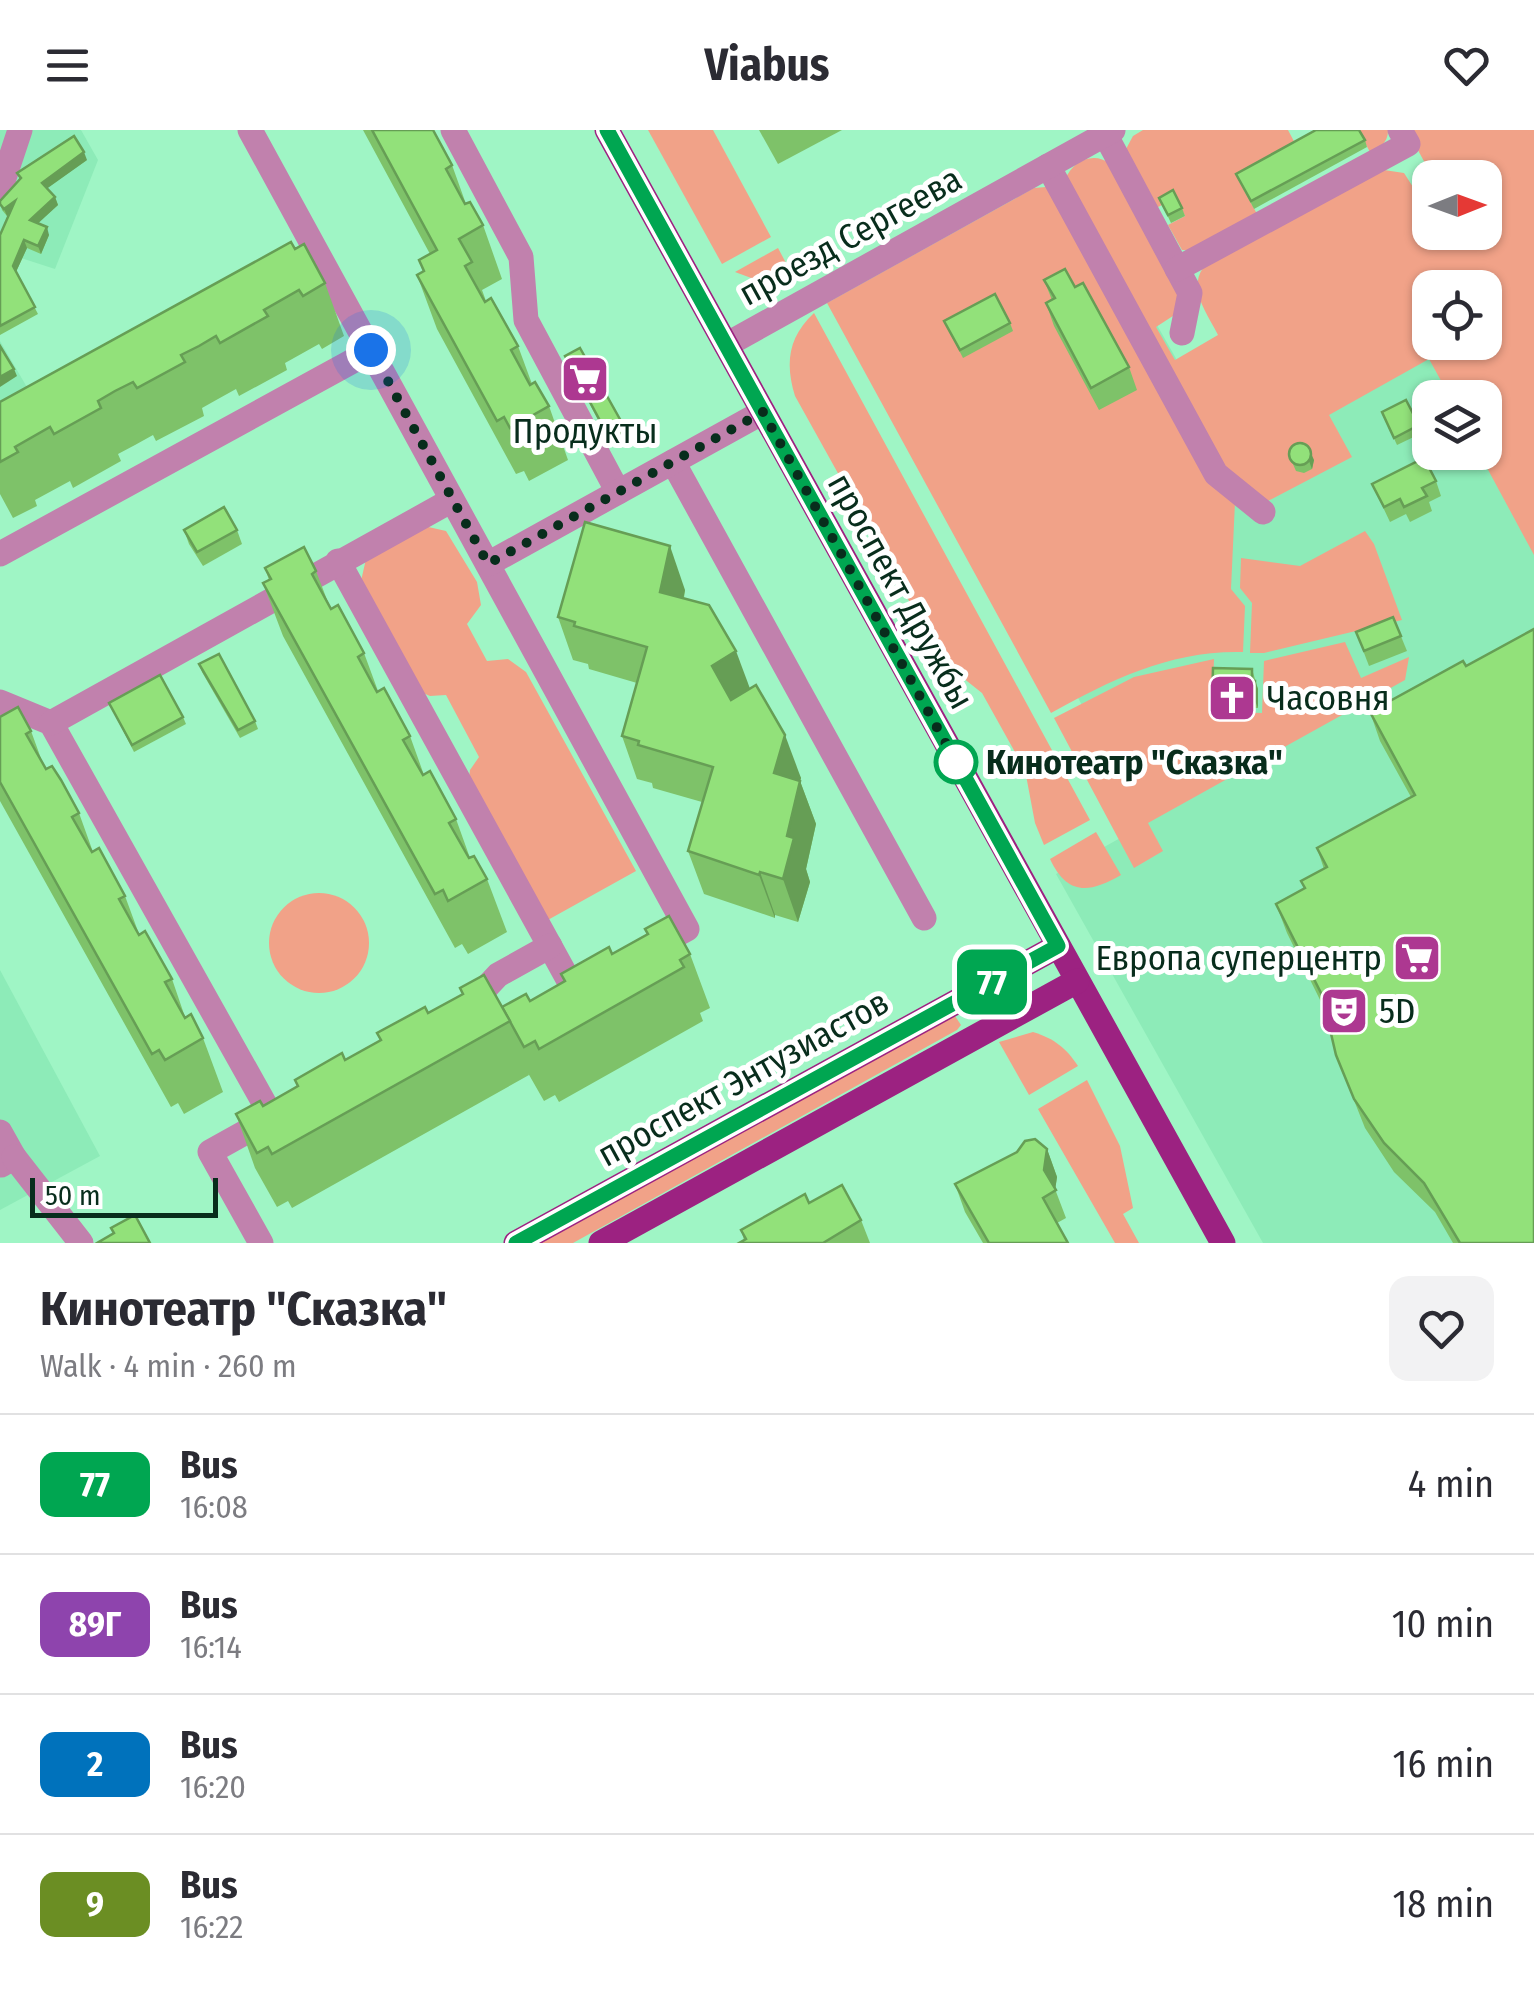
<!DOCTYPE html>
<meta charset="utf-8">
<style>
body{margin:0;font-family:"Fira Sans Condensed",sans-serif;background:#f2f2f3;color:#2b2b33;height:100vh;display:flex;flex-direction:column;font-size:38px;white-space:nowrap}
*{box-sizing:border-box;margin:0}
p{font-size:32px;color:#7c7c81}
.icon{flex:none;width:55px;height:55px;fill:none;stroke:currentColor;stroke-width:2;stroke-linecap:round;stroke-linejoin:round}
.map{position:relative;height:1113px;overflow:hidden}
.drawer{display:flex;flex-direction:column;background:#fff;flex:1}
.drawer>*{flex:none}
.badge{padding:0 20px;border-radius:15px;font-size:35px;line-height:65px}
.needle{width:65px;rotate:89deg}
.buttons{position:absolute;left:1412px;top:30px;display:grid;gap:20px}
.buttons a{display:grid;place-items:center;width:90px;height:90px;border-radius:20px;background:#fff;box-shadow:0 2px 8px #0004;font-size:50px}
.scale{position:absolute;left:30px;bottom:25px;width:188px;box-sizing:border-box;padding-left:10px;border:5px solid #082d1c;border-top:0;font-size:28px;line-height:35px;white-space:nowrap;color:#082d1c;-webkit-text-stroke:8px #fff;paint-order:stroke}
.you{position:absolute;width:50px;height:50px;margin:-25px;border:8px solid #fff;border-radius:50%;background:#1a73e8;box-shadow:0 0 0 15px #1a73e833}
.map>.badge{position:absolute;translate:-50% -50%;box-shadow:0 0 0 5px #fff}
.round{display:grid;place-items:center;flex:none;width:105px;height:105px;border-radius:20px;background:#f2f2f3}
.summary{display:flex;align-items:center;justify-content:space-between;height:170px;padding:0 40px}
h1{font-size:48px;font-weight:700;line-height:75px}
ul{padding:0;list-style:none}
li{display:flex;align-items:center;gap:30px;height:140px;padding:0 40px;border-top:2px solid #e1e1e2}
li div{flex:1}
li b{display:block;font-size:38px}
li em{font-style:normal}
li .badge{min-width:110px;font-weight:700;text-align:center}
header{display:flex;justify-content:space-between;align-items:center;height:130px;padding:0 40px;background:#fff;font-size:45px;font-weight:700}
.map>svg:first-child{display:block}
.built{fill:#8debb8}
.green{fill:#f1a288;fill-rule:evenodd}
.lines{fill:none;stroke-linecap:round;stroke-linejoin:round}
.minor{stroke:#c181ad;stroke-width:25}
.major{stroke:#9c2281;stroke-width:25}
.wall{fill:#7ec269}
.shaded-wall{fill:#669e55}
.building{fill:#92e17a;stroke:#669e55;stroke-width:2.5}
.line-casing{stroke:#fff;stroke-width:22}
.line{stroke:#00a651;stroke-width:15}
.walk{stroke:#082d1c;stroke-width:10;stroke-dasharray:0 18}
.stop-dot{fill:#fff;stroke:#00a651;stroke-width:5}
.labels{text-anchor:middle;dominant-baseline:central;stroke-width:10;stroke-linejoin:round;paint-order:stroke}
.street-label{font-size:35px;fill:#082d1c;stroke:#fff}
.poi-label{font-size:35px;fill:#082d1c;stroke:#fff;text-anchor:start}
.stop-label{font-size:35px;font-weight:bold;fill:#082d1c;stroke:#fff;text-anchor:start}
</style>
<header><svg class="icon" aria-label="menu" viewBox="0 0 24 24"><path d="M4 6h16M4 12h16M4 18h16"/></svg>Viabus<svg class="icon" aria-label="heart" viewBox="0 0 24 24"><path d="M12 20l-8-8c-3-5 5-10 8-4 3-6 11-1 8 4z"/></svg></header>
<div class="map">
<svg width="1534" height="1113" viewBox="0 0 1534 1113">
<rect width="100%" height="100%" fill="#9ff5c5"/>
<g class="built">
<path d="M 0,0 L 81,0 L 98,30 L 55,139 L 21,128 L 0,174 Z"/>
<path d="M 1103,100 L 1203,276 L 1433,222 L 1457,267 L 1430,268 L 1430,322 L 1485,322 L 1534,415 L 1534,1113 L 1263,1113 L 1056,744 L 1147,693 L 884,216 Z"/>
<path d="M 0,211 L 28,259 L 0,275 Z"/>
<path d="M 0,840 L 100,1026 L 0,1080 Z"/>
</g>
<g class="green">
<path d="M 648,0 L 713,0 L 771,107 L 722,134 Z"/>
<path d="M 1143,0 L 1288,0 L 1298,19 L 1239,51 L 1257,84 L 1194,120 L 1182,120 L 1168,95 L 1185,86 L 1176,68 L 1154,79 L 1126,19 L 1133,6 Z"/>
<path d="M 1358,0 L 1388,0 C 1388,13 1381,16 1370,22 Z"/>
<path d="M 1407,0 L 1534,0 L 1534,425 L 1479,323 L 1485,322 L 1485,268 L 1450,267 L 1429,229 L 1329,285 L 1352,327 L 1266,372 L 1220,339 L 1065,50 C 1072,31 1094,21 1110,34 L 1179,164 L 1176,184 L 1156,197 L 1175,230 L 1218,205 C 1207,183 1188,160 1203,138 L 1384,40 L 1404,43 L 1413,57 L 1432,46 ZM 1430,48 L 1485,48 L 1485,102 L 1430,102 ZM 1430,158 L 1485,158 L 1485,212 L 1430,212 Z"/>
<path d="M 1046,57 L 1235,372 L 1231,459 L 1245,476 L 1243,522 C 1172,520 1112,549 1051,583 L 827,173 L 1034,58 Z"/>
<path d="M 778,118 L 795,150 L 762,152 L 735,142 Z"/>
<path d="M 814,183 L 1090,690 L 1044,715 L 1035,693 L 1025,640 L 982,563 L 943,532 L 795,266 C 785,234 788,207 814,183 Z"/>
<path d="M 424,396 L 446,401 L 477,452 L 481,475 L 467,494 L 487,531 L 508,529 L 526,542 L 636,741 L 546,791 L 469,648 L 470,640 L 479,627 L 446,565 L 430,566 L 423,563 L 361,451 L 366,429 Z"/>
<path d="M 1365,401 L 1374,414 L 1402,490 L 1264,523 L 1250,523 L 1252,473 L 1240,458 L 1241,428 L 1300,436 Z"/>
<path d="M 1345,512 L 1361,548 L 1409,527 L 1405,550 L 1148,693 L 1163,721 L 1134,738 L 1054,588 L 1134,547 L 1214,529 L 1212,581 L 1262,583 L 1264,531 Z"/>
<path d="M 1096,702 L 1121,745 C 1088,764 1067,765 1050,729 Z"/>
<circle cx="319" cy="813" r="50"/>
<path d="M 955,886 L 961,895 L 957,900 L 573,1113 L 540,1113 Z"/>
<path d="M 1033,902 C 1055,909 1066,918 1078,936 L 1029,965 L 999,912 Z"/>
<path d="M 1087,950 L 1120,1016 L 1133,1078 L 1123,1084 L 1139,1113 L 1115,1113 L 1038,979 Z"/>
</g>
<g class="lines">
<g class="minor">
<path d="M 250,0 L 687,799 L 648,820"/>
<path d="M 453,0 L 521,127 L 526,190 L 618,362"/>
<path d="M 1105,4 L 1190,163 L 1182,203"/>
<path d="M 1048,36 L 1216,344 L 1263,382"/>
<path d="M 0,60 L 20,0"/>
<path d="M 1177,139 L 1408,14 L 1400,0"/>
<path d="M 726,215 L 1113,0"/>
<path d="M 673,332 L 924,788"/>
<path d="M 0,424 L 371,221"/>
<path d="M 338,431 L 574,860"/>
<path d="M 488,434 L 763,282"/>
<path d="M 0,572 L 51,593 L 272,987"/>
<path d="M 51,593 L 452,370"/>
<path d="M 467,878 L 498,845 L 550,816"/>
<path d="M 0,1002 L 14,1027 L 1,1035"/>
<path d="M 14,1027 L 81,1113"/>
<path d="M 261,1113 L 210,1022 L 271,988"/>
</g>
<g class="major">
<path d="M 607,0 L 1223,1113"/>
<path d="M 516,1113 L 1058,816"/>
<path d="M 601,1113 L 1077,851"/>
</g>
</g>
<g class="wall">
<path d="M 363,0 L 433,0 L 452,35 L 466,74 L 483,95 L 502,149 L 482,160 L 486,171 L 518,216 L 532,254 L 549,276 L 568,330 L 529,351 L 524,341 L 516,344 L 437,199 L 417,145 L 423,142 L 419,130 L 430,124 Z"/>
<path d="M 759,0 L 842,0 L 778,34 Z"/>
<path d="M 1365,10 L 1367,17 L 1254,79 L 1236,44 Z"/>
<path d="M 87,30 L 47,58 L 55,67 L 58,75 L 38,93 L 49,105 L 41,124 L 27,118 L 16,142 L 38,184 L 0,205 L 0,105 L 9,85 L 7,86 L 2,80 L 0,71 L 20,50 L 17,43 Z"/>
<path d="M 1159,68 L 1182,78 L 1185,86 L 1171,93 Z"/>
<path d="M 295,119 L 325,153 L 344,206 L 322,219 L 319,214 L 285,233 L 287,240 L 239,266 L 236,259 L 218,269 L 202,278 L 204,286 L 156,311 L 153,305 L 135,315 L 118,324 L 121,331 L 73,358 L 70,351 L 35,370 L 37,376 L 13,388 L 0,364 L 0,272 Z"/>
<path d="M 1044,150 L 1075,157 L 1129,237 L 1137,260 L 1099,280 L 1054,196 L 1046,173 L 1052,170 Z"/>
<path d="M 944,191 L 1010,193 L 1013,201 L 963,228 Z"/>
<path d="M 565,226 L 626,300 L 629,307 L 612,317 Z"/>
<path d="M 1382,282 L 1419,295 L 1422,303 L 1397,315 Z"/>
<path d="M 1289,325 L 1314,330 L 1312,339 L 1304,343 L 1296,341 Z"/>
<path d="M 1436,351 L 1441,366 L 1429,372 L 1432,381 L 1410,392 L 1406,384 L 1390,392 L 1372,354 Z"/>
<path d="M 184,400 L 237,400 L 242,414 L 203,436 L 189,414 Z"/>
<path d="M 265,438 L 316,441 L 329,475 L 364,523 L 378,561 L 410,606 L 424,645 L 456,689 L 470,728 L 487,749 L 507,802 L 468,824 L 462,814 L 455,818 L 283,506 L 263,453 L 269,450 Z"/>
<path d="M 685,460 L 684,468 L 750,559 L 801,648 L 800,651 L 816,694 L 806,739 L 810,752 L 798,792 L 775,785 L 775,788 L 704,764 L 688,721 L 702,672 L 653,658 L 652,653 L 637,649 L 622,606 L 637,553 L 589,539 L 588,534 L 573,530 L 558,487 Z"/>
<path d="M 1393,487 L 1407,521 L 1369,536 L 1356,502 Z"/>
<path d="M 199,534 L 255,591 L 258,599 L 240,608 L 202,542 Z"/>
<path d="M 1466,536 L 1534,1113 L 1453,1113 L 1435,1082 L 1394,1042 L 1365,998 L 1336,925 L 1325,880 L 1287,803 L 1276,774 L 1304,759 L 1301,751 L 1324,739 L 1317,718 L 1411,667 L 1380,611 L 1370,582 Z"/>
<path d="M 1252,539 L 1258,559 L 1258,578 L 1215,577 L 1212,570 Z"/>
<path d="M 109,573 L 183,587 L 186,594 L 134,622 Z"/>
<path d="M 0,587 L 31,601 L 43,634 L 79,683 L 93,722 L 125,766 L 139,804 L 172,849 L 185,887 L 203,908 L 223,962 L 184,984 L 178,973 L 171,977 L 0,671 Z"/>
<path d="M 645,799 L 690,824 L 710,878 L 700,883 L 703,891 L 559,972 L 555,965 L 544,971 L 528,943 L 529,945 L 292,1078 L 288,1071 L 277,1077 L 255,1038 L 236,984 L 263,976 L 297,957 L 295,950 L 345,930 L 380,911 L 377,903 L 428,883 L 463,864 L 460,858 L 503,879 L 530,871 L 564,852 L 561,844 L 612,824 L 647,805 Z"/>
<path d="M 1047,1019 L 1057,1047 L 1055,1059 L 1066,1088 L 1057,1093 L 1068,1113 L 983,1113 L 965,1082 L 955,1054 Z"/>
<path d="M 809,1073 L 861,1090 L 870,1113 L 739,1113 L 744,1110 L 741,1100 Z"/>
</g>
<g class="shaded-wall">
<path d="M 84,22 L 87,30 L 45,60 L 42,53 Z"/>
<path d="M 55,67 L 58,75 L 33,98 L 30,90 Z"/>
<path d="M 15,71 L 18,79 L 7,86 L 4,79 Z"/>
<path d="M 47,97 L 49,105 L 41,124 L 38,116 Z"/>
<path d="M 24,110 L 27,118 L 15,144 L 13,136 Z"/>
<path d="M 14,239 L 17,246 L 0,257 L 0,247 Z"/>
<path d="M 1311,323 L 1314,330 L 1312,339 L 1309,331 Z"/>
<path d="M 670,416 L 685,460 L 676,505 L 660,462 Z"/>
<path d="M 736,521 L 752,564 L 728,579 L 712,536 Z"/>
<path d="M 1255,551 L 1258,559 L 1258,578 L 1255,571 Z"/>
<path d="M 785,605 L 801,648 L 790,687 L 774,643 Z"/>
<path d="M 800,651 L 816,694 L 806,739 L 810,752 L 798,792 L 783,749 L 787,706 Z"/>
<path d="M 760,742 L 775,785 L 775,788 L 759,745 Z"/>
<path d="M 1047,1019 L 1057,1047 L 1055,1061 L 1044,1040 Z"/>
</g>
<g class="building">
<path d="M 372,0 L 433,0 L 452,35 L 446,39 L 465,74 L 470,72 L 483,95 L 459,109 L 472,132 L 465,136 L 485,172 L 491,168 L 518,216 L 511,220 L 530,255 L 535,252 L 549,276 L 510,298 L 504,287 L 497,291 L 417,145 L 424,141 L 419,130 L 437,120 Z"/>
<path d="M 1316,0 L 1359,0 L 1365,10 L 1251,71 L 1236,44 Z"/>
<path d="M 74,6 L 84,22 L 42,53 L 55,67 L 30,90 L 47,97 L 38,116 L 24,110 L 13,136 L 35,177 L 0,196 L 0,105 L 15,71 L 4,79 L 0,74 L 0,71 L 21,48 L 17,43 Z"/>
<path d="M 1173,60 L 1182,78 L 1168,85 L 1159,68 Z"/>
<path d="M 291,112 L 295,119 L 304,114 L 325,153 L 303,166 L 299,160 L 264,180 L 268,186 L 220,213 L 216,206 L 199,216 L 181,225 L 185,232 L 137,258 L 133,252 L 115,261 L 98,271 L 101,278 L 54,304 L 50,297 L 15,317 L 18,322 L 0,332 L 0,272 Z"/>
<path d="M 1065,139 L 1075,157 L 1083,153 L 1129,237 L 1091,258 L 1046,173 L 1055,168 L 1044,150 Z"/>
<path d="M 995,164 L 1010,193 L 960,220 L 944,191 Z"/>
<path d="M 0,216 L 14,239 L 0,247 Z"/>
<path d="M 580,218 L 626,300 L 610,309 L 565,226 Z"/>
<path d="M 1406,270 L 1419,295 L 1394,308 L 1382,282 Z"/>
<circle cx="1300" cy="324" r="11"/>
<path d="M 1424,328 L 1436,351 L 1422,358 L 1427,366 L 1404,377 L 1400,369 L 1384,377 L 1372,354 Z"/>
<path d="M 224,377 L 237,400 L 197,422 L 184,400 Z"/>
<path d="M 585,392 L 670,416 L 660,462 L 709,475 L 736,521 L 712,536 L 731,570 L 756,555 L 785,605 L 774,643 L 800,651 L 787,706 L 794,708 L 783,749 L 760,742 L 759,745 L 688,721 L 713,637 L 638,615 L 639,611 L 622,606 L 647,517 L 574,496 L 575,492 L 558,487 Z"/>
<path d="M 304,417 L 316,441 L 312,444 L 331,479 L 338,475 L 364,523 L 358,527 L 377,562 L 384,558 L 410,606 L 403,610 L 423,645 L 430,641 L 456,689 L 449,693 L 469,728 L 474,726 L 487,749 L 448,771 L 443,760 L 435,764 L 263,453 L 271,449 L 265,438 Z"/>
<path d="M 1393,487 L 1401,506 L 1364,521 L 1356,502 Z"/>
<path d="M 1534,499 L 1534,1113 L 1460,1113 L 1424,1053 L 1384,1013 L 1354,969 L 1336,925 L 1322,865 L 1276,774 L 1305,758 L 1301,751 L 1327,737 L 1317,718 L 1415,665 L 1370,582 L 1463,531 L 1466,536 Z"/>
<path d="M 219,524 L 255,591 L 238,600 L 199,534 Z"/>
<path d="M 1213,538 L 1252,539 L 1252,551 L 1255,551 L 1255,571 L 1212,570 Z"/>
<path d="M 160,545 L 183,587 L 132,615 L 109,573 Z"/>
<path d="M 18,577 L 31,601 L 26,604 L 46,639 L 52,636 L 61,650 L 79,683 L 72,687 L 92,722 L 99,718 L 125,766 L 119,769 L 139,805 L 145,801 L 172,849 L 165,852 L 185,888 L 191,884 L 203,908 L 165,930 L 159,920 L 152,924 L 0,652 L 0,587 Z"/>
<path d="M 669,786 L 690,824 L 680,830 L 684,837 L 539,919 L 535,911 L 524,917 L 502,877 L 526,864 L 530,871 L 565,851 L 561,844 L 609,817 L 612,824 L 648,804 L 645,799 Z"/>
<path d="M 484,845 L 510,891 L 272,1024 L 268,1017 L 257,1023 L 236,984 L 260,971 L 263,976 L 298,956 L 295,950 L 342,923 L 345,930 L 381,910 L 377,903 L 425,877 L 428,883 L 463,864 L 460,858 Z"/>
<path d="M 1035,1009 L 1047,1019 L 1044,1040 L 1056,1060 L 1043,1068 L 1068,1113 L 989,1113 L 955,1054 L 1017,1022 L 1025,1011 Z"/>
<path d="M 842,1055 L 861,1090 L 823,1113 L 739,1113 L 746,1109 L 741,1100 L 805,1064 L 809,1073 Z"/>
<path d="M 135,1085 L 150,1113 L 97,1113 L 114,1103 L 111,1098 Z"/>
</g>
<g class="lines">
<g class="line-casing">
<path id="line" d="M 516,1113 L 1058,816 L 607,0"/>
</g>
<use href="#line" class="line"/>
<path class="walk" d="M 371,220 L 488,434 L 763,282 L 961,641 L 956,632"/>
</g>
<defs>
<g id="supermarket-square" transform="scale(2.5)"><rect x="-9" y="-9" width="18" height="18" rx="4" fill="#ad3891" stroke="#fff"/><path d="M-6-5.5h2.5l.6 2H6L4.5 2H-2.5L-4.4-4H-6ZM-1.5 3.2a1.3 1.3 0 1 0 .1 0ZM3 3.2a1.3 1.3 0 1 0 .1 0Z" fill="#fff"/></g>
<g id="church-square" transform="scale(2.5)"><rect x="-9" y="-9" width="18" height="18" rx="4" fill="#ad3891" stroke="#fff"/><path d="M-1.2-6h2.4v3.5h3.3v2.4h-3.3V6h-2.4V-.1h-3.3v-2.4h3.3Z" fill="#fff"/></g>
<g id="theatre-square" transform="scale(2.5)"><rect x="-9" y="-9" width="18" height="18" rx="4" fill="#ad3891" stroke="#fff"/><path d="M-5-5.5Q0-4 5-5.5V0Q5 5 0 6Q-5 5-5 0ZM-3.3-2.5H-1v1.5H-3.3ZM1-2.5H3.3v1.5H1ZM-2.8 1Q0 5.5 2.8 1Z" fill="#fff"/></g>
</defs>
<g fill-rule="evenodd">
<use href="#supermarket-square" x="585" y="249"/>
<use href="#church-square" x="1232" y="568"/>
<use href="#supermarket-square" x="1417" y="828"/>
<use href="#theatre-square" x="1344" y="881"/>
</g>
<circle class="stop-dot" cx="956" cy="632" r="20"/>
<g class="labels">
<g class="street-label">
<text transform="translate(850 106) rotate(-29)">проезд Сергеева</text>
<text transform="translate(901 461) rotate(61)">проспект Дружбы</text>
<text transform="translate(743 948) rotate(-29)">проспект Энтузиастов</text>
</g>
<g class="poi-label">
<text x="585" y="301" text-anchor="middle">Продукты</text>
<text x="1267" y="568">Часовня</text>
<text x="1382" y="828" text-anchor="end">Европа суперцентр</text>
<text x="1379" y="881">5D</text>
</g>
<g class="stop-label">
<text x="986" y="632">Кинотеатр "Сказка"</text>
</g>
</g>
</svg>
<div class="buttons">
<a><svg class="needle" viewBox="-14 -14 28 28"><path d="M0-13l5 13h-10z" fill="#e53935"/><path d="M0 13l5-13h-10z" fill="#7c7c81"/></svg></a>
<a><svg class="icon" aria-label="locate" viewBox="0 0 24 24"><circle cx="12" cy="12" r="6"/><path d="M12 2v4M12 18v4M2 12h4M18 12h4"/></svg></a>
<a><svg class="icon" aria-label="layers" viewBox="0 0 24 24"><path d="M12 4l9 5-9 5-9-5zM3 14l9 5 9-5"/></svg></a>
</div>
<div class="scale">50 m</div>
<div class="you" style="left:371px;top:220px"></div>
<b class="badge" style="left:992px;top:852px;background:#00a651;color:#fff">77</b>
</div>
<section class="drawer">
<div class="summary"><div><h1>Кинотеатр &quot;Сказка&quot;</h1><p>Walk · 4 min · 260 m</p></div><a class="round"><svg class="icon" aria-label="heart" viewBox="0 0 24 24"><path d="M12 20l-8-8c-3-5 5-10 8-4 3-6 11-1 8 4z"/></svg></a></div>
<ul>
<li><span class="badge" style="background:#00a651;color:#fff">77</span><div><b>Bus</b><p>16:08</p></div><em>4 min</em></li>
<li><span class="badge" style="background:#8e44ad;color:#fff">89Г</span><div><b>Bus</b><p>16:14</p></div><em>10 min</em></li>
<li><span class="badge" style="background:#0072bc;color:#fff">2</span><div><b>Bus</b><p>16:20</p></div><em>16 min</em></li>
<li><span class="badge" style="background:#6b8e23;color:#fff">9</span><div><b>Bus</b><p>16:22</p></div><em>18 min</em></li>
</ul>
</section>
